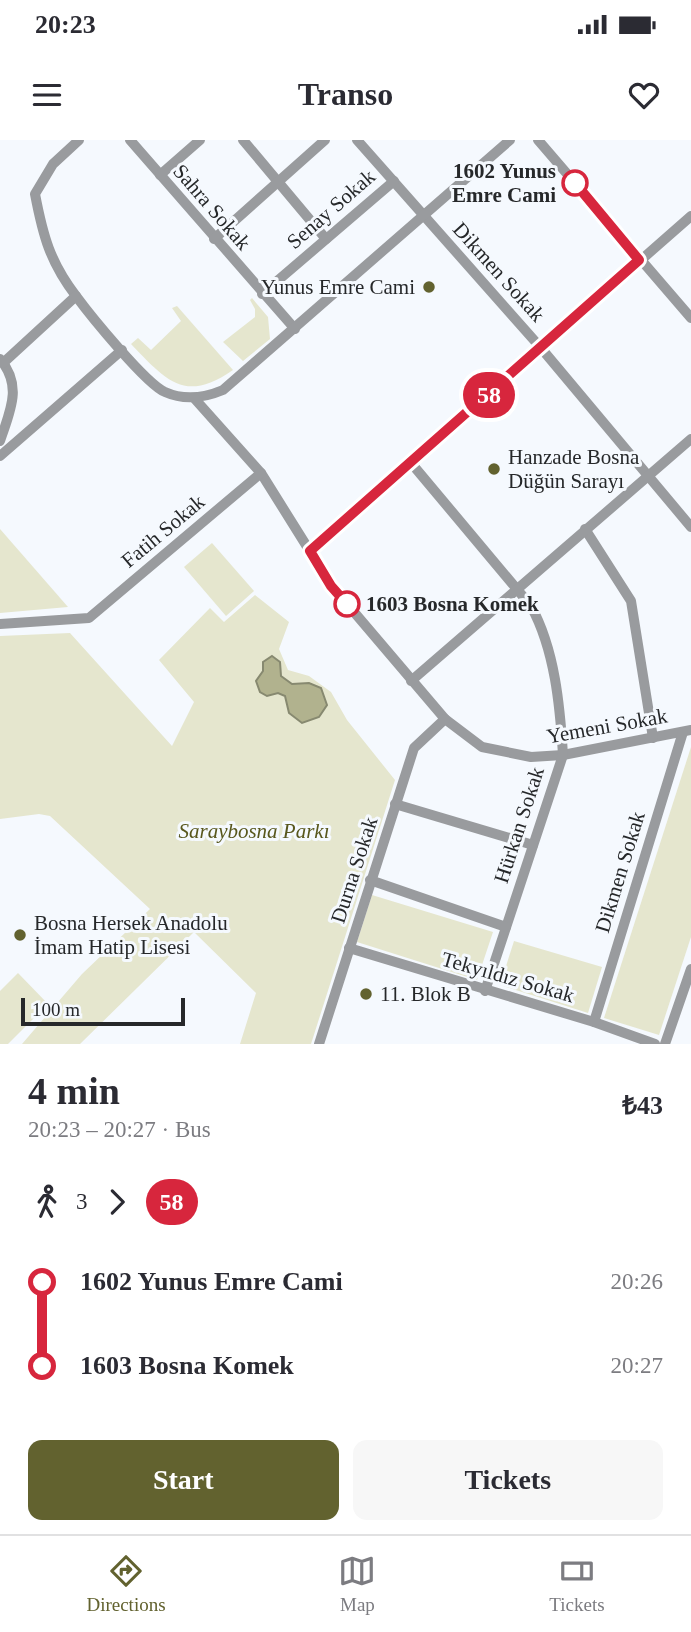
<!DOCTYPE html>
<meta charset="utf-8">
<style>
body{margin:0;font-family:Georgia,serif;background:#f7f7f7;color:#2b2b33;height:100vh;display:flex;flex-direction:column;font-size:26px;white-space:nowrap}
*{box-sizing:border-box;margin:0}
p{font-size:23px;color:#7c7c81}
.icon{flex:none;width:38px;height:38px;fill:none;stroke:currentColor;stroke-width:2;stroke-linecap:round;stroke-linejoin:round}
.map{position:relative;height:904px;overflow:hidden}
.panel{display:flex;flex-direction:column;background:#fff;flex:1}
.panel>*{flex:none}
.badge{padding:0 14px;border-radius:23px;font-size:24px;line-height:46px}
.scale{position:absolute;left:21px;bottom:18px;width:164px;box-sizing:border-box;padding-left:7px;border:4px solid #26282a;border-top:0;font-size:19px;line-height:24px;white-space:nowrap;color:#26282a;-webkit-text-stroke:5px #f5f9fe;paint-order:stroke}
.map>.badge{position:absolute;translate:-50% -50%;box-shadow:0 0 0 4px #fff}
.legs{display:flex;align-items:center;gap:10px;height:77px;padding:0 28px;font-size:23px}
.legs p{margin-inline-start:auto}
.overview{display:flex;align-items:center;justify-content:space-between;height:119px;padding:0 28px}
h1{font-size:38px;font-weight:600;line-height:52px}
.button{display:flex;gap:14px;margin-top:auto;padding:14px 28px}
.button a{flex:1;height:80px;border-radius:14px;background:#62622f;color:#fff;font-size:28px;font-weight:600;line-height:80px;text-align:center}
.button a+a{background:#f7f7f7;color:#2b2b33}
ul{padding:0 28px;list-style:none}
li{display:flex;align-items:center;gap:24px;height:84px;font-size:26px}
li i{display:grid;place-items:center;width:10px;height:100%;margin:0 9px;background:currentColor}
li i::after{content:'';width:18px;height:18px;margin:-9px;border:5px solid;border-radius:50%;background:#fff}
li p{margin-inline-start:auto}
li:first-child i{background:linear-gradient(#0000 50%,currentColor 0)}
li:last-child i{background:linear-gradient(currentColor 50%,#0000 0)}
.status{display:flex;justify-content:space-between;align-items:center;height:49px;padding:0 35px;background:#fff;direction:ltr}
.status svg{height:19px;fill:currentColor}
header{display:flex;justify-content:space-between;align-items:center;height:91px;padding:0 28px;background:#fff;font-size:32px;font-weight:600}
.menu{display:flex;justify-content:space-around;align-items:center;height:98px;border-top:2px solid #e1e1e2;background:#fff;font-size:19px;color:#7c7c81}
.menu a{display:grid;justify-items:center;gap:4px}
.menu .selected{color:#62622f}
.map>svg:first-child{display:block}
.green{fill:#e5e6ce}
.water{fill:#b1b28e;stroke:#878970;stroke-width:2}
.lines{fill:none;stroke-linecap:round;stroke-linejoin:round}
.minor{stroke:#999b9e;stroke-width:10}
.line-1-casing{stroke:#fff;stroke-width:16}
.line-1{stroke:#d7263d;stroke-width:10}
.stop-1-dot{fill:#fff;stroke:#d7263d;stroke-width:3.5}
.poi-dot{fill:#62622f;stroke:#f5f9fe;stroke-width:2.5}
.labels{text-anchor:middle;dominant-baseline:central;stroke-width:6;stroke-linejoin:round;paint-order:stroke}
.stop-label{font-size:21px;font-weight:bold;fill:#26282a;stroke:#f5f9fe;text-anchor:end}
.street-label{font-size:21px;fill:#26282a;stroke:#f5f9fe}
.poi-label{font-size:21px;fill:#26282a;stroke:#f5f9fe;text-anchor:start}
.park-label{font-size:21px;font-style:italic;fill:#58571d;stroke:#f5f9fe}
</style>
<div class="status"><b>20:23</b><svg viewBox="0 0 49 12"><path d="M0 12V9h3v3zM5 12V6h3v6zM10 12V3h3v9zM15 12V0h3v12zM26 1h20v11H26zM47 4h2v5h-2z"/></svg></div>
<header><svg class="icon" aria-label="menu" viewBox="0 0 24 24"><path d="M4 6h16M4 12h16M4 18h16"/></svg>Transo<svg class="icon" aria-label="heart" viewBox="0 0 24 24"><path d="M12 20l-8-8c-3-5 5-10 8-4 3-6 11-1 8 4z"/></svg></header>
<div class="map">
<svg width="691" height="904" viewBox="0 0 691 904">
<rect width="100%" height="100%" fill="#f5f9fe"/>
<g class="green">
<path d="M 252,158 L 268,177 L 270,199 L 243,221 L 223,202 L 255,177 L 255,169 L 250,160 Z"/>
<path d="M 177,166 L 233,230 C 184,264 166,240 131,204 L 138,198 L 151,210 L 181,181 L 172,168 Z"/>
<path d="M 0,389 L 68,467 L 0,473 Z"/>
<path d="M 212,403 L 254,451 L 226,476 L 184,427 Z"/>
<path d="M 255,455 L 289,482 L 279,509 L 288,530 L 309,536 L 331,552 L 347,580 L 395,640 L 311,904 L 240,904 L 256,853 L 194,792 L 80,904 L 22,904 L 82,834 L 150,769 L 50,676 L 39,674 L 0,679 L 0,496 L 70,493 L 172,606 L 194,562 L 159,520 L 210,468 L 224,482 Z"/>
<path d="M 691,607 L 691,797 L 659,895 L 604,878 Z"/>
<path d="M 372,755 L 493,792 L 477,840 L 357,802 Z"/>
<path d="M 514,801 L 602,827 L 588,873 L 500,845 Z"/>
<path d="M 18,833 L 48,864 L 8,904 L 0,904 L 0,851 Z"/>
</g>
<path class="water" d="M 272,516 L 280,522 L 281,536 L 292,544 L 309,543 L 321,548 L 327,565 L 319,577 L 302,583 L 289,573 L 285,556 L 278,553 L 267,556 L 260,552 L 256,541 L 263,531 L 263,522 Z"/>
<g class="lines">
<g class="minor">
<path d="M 130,0 L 295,189"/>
<path d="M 243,0 L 326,99"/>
<path d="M 357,0 L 541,208 L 691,387"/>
<path d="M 538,0 L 691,178"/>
<path d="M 160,35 L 200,0"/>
<path d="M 214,99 L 325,0"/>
<path d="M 262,154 L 394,41"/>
<path d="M 76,156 C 50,122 43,96 35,54 L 53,24 L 79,0"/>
<path d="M 0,219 C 23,246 10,271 0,301"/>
<path d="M 3,223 L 76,156 C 90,175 146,244 165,252 C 185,261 204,258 223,250 L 510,0"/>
<path d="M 194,258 L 261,333 L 331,445 L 445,579 L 482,607 L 531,617 L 563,615 L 691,590"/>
<path d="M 0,316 L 122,210"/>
<path d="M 412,324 L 531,466 C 555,510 560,566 563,615 L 485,851"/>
<path d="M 585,389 L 631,461 L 653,598"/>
<path d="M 310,411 L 691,76"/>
<path d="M 0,484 L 89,478 L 261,333"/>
<path d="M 411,541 L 691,299"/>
<path d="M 395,664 L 533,705"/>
<path d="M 370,740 L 506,787"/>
<path d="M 349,808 L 594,882 L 655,904"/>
<path d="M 594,882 L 683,592"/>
<path d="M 319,904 L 414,608 L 445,579"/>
<path d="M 665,904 L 691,829"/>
</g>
</g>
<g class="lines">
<g class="line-1-casing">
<path id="line-1" d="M 347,464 L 331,446 L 310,411 L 639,120 L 575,43"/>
</g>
<use href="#line-1" class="line-1"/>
</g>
<g class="stop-1-dot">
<circle cx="575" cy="43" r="12"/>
<circle cx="347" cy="464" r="12"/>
</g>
<g class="poi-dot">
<circle cx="429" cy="147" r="7"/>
<circle cx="494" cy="329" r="7"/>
<circle cx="20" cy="795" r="7"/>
<circle cx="366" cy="854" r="7"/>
</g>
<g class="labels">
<g class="stop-label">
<text x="556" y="31">1602 Yunus<tspan x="556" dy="24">Emre Cami</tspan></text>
<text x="366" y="464" text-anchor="start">1603 Bosna Komek</text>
</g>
<g class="street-label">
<text transform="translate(212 67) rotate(49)">Sahra Sokak</text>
<text transform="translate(331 69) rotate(-41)">Senay Sokak</text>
<text transform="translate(499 132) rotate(48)">Dikmen Sokak</text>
<text transform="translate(163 391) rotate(-40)">Fatih Sokak</text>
<text transform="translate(607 586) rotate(-10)">Yemeni Sokak</text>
<text transform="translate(519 685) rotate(-72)">Hürkan Sokak</text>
<text transform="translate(354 730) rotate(-72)">Durna Sokak</text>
<text transform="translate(620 732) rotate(-73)">Dikmen Sokak</text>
<text transform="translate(508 837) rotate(16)">Tekyıldız Sokak</text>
</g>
<g class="poi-label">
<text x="415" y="147" text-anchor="end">Yunus Emre Cami</text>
<text x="508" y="317">Hanzade Bosna<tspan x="508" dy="24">Düğün Sarayı</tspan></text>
<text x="34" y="783">Bosna Hersek Anadolu<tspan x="34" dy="24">İmam Hatip Lisesi</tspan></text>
<text x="380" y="854">11. Blok B</text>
</g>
<g class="park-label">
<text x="254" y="691">Saraybosna Parkı</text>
</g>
</g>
</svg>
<div class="scale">100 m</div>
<b class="badge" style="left:489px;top:255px;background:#d7263d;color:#fff">58</b>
</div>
<section class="panel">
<div class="overview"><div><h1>4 min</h1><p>20:23 – 20:27 · Bus</p></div><b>₺43</b></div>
<div class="legs"><svg class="icon" aria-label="walk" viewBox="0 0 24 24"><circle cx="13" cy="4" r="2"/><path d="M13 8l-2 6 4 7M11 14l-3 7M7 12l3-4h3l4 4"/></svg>3<svg class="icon" aria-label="forward" viewBox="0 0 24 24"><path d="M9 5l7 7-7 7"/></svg><b class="badge" style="background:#d7263d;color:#fff">58</b></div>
<ul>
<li><i style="color:#d7263d"></i><b>1602 Yunus Emre Cami</b><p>20:26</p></li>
<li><i style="color:#d7263d"></i><b>1603 Bosna Komek</b><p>20:27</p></li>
</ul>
<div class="button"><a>Start</a><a>Tickets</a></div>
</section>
<nav class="menu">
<a class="selected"><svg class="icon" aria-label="directions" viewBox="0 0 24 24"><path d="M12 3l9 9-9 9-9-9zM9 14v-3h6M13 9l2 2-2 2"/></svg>Directions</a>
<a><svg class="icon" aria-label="map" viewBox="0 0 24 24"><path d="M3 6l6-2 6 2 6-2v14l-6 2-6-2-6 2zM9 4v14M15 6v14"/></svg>Map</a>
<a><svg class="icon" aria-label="tickets" viewBox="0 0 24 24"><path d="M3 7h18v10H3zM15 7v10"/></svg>Tickets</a>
</nav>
